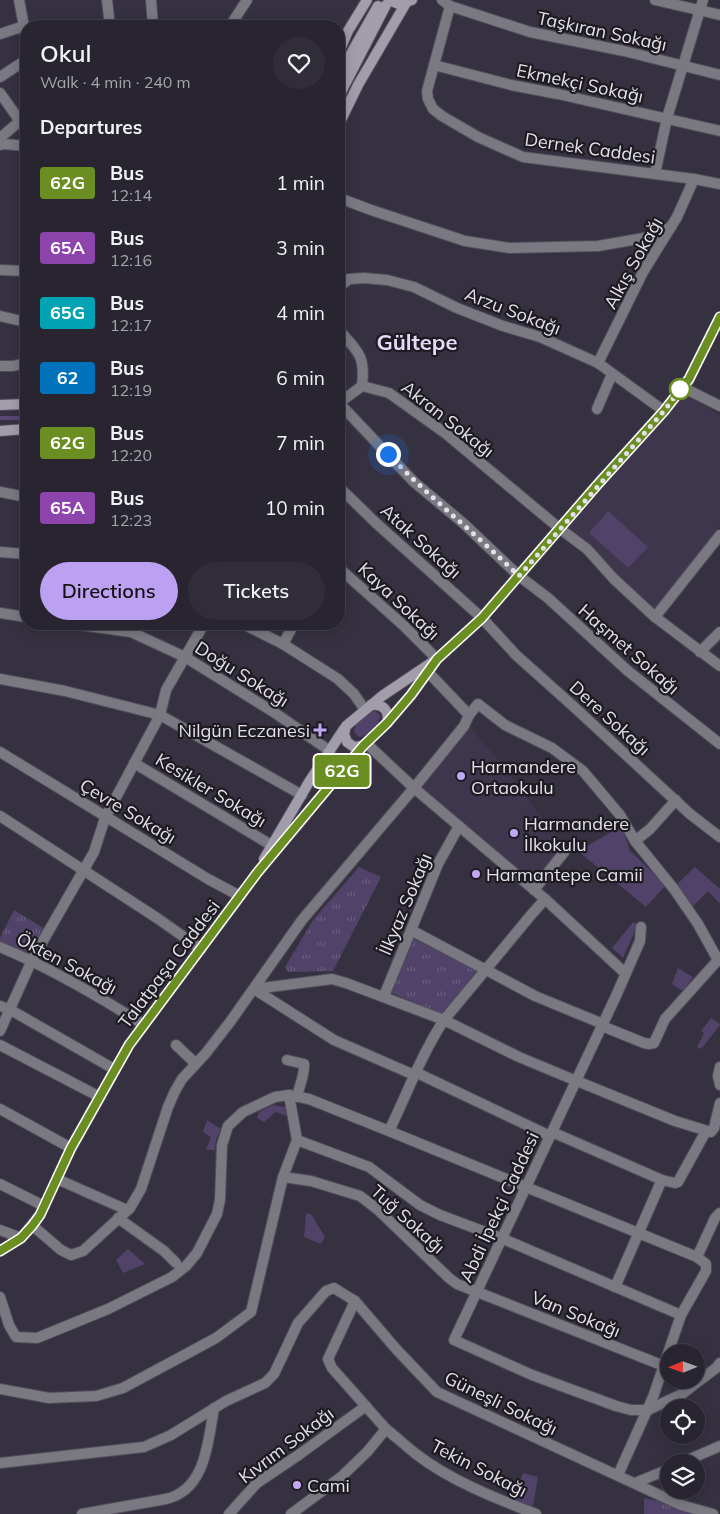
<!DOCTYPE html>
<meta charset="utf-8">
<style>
body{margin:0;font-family:Mulish,sans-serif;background:#302d38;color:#f1f3f6;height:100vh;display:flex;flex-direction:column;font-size:19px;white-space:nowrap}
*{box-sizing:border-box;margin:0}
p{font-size:16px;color:#a5a5ab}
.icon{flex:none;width:28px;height:28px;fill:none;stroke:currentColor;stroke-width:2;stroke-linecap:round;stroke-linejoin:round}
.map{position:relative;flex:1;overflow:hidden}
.drawer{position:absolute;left:20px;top:20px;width:325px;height:610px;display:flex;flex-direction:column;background:#282530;border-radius:20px;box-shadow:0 2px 12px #0003,0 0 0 1px #44424c}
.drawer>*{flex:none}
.badge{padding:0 10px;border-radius:4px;font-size:18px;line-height:32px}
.needle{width:32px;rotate:269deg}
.tools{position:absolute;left:660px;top:1344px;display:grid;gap:10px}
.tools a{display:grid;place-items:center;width:45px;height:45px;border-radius:50%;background:#282530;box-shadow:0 2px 12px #0003,0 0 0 1px #44424c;font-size:25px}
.you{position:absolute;width:25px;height:25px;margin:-12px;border:4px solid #fff;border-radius:50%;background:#1a73e8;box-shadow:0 0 0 8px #1a73e833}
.map>.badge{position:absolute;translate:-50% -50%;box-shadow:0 0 0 2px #fff}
h2{padding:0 20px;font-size:19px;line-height:45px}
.round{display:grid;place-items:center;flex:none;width:52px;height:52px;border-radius:26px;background:#302d38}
.head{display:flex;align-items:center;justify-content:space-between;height:85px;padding:0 20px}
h1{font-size:24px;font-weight:600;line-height:38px}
.cta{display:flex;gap:10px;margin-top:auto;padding:10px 20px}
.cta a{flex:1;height:58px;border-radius:30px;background:#bca0f2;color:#111;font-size:20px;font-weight:600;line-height:58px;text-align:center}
.cta a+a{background:#302d38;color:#f1f3f6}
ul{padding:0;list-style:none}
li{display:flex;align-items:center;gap:15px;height:65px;padding:0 20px}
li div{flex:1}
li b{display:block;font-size:19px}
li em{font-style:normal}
li .badge{min-width:55px;font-weight:700;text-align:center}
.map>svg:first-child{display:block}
.built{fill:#3e364c}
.green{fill:#504268}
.park{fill:url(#park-tufts)}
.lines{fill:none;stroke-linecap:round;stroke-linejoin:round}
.stream{stroke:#5b4771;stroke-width:4}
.minor-casing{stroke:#524d5b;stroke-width:12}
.tertiary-casing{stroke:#524d5b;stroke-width:12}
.secondary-casing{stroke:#524d5b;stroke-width:12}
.minor{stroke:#7a7880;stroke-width:10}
.tertiary{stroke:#7a7880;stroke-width:10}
.secondary{stroke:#a19daa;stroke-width:10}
.line-casing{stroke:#fff;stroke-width:11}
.line{stroke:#6b8e23;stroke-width:8}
.walk{stroke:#e3e0ea;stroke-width:5;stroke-dasharray:0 9}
.stop-dot{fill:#fff;stroke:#6b8e23;stroke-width:2.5}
.poi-dot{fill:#c2a8f2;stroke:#1d1a21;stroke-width:2}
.labels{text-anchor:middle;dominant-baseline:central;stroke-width:4.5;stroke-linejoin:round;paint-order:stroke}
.street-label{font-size:18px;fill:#e3e0ea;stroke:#1d1a21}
.poi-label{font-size:18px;fill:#e3e0ea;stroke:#1d1a21;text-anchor:start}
.district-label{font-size:22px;font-weight:bold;fill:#e3daf7;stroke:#1d1a21}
</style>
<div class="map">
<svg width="720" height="1514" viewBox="0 0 720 1514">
<defs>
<pattern id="park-tufts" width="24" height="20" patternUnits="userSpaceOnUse" patternTransform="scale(1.25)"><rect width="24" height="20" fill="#504268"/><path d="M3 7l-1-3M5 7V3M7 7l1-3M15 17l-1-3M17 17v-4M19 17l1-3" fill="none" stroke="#695d7e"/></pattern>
</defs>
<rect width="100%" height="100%" fill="#363140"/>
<g class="built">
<path d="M 685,394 L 720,415 L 720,526 L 654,610 L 567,529 Z"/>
<path d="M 467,724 L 502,764 L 564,847 L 533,885 L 420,788 Z"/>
</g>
<g class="green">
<path d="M 608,511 L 648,547 L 628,568 L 589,533 Z"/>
<path d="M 372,710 L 375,711 L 380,715 C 380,725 368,736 359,737 L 354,732 C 354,723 364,714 372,710 Z"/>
<path d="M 622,826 L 630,851 L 666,885 L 646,907 L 578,851 Z"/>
<path d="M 695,867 L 720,889 L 720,904 L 708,891 L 693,906 L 676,885 Z"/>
<path d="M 633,922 L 636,923 L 634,933 L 623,958 L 612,948 Z"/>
<path d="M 678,968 L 693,977 L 683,991 L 672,984 Z"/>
<path d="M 711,1018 L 720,1024 L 720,1025 L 701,1049 L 697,1047 L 704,1033 L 701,1031 Z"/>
<path d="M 273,1105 L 285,1107 L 287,1116 L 276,1112 L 264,1122 L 257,1118 L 259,1112 Z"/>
<path d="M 207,1120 L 221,1129 L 216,1140 L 215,1150 L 206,1150 L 211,1137 L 203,1132 Z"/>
<path d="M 306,1213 L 311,1214 L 325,1237 L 321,1244 L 304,1237 Z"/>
<path d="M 128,1249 L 145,1264 L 123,1273 L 116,1260 Z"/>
<path d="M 523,1473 L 538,1477 L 533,1506 L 512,1500 Z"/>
</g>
<g class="park">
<path d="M 359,867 L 381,877 L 333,971 L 288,972 L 285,967 L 313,920 Z"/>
<path d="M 14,910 L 45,929 L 30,956 L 0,944 L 0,938 Z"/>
<path d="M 416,932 L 482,964 L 444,1015 L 389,992 Z"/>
<path d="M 644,1498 L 658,1501 L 693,1514 L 644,1514 Z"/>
</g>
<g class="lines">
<path class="stream" d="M 0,418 L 26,418"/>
<g class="minor-casing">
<g id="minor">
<path d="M 19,0 L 26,37"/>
<path d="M 107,0 L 110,26"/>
<path d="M 151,0 L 153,26"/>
<path d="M 655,0 L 720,15"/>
<path d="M 450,6 L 530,32 L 624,51 L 720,75"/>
<path d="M 230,26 L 247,0"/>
<path d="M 0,34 L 24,26"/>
<path d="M 434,65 L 511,85 L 558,94 L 720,131"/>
<path d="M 0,77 L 26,60"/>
<path d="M 0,93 L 20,121"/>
<path d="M 0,138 L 20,121 L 26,111"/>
<path d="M 0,145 L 4,144 L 26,146"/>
<path d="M 655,174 L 667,118 L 703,0"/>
<path d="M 339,194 L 342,199 L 371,210 L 465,241 L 510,248 L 598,246 L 650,237 L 671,227"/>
<path d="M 0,270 L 26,271"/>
<path d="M 339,287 L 349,279 L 364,278 L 387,280 L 414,287 L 457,308 L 503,326 L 540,337 L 598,363 L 664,411"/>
<path d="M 0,316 L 26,322"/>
<path d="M 339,330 C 357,351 366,355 362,386"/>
<path d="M 598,363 L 643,272 L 677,217 L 694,179"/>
<path d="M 0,366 L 13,366 L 26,363"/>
<path d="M 362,386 L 389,393 L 445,433 L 559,528 L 587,549 L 614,579 L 655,617 L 720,666"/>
<path d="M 682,387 L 720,406"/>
<path d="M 339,403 L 414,482 L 463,523 L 519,576 L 548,598 L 628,671 L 720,744"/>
<path d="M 339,403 L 362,386"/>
<path d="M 597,409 L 612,374"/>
<path d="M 339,487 L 376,523 L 482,618 L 516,655 L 573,706 L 690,814 L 720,837"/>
<path d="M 0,492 L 26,497"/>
<path d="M 0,552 L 26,554"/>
<path d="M 339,568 L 403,625 L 437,659"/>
<path d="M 0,613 L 26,617"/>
<path d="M 655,617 L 720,535"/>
<path d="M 73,624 L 131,632 L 185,657 L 275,713 L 330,751"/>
<path d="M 243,624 L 283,644"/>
<path d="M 294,624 L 283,644 L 338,679 L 354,694 L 365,710"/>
<path d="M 700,652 L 720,632"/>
<path d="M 428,672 L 469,715 L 464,726 L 414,788 L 545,899"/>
<path d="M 0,679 L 65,691 L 160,715 L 302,795"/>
<path d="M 469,715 L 478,704 L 505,725 L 552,748 L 583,771 L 620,815 L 635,841 L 674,889 L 698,924 L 718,960 L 665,1019 L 654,1043 L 649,1044 L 644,1043 L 602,1026"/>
<path d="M 0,752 L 208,879 L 240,896"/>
<path d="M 134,763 L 271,845"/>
<path d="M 0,816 L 157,918 L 201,949"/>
<path d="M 635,841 L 650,829 L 676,800"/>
<path d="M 534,890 L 565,851"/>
<path d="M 641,927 L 640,941 L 616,996 L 454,1340 L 532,1375 L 616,1406 L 631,1410 L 648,1410 L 682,1394 L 716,1368 L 720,1363"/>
<path d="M 411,930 L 535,996 L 603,1024"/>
<path d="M 0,947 C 51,968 97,995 144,1025"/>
<path d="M 254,989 L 332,979 L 346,983 L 444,1020 L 519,1057 L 567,1077 L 675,1121 L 711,1132 L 714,1128 L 720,1103"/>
<path d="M 254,989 L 334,1040 L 414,1075"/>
<path d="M 384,996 L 438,864 L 459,826"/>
<path d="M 0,1006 L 9,1009 L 114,1069"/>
<path d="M 0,1031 L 32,960 L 94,852 L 105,818 L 160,715 L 166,690 L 204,624"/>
<path d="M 0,1045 L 100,1097"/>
<path d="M 176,1045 L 195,1063"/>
<path d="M 287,1060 L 304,1064 C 305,1075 299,1086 297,1097"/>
<path d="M 720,1067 L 718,1076 L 720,1085"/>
<path d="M 415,1072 L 550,1136"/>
<path d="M 0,1109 L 71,1148"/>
<path d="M 389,1131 L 697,1257 L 706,1264 L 706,1271 L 681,1315 L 653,1397 L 618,1475"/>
<path d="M 552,1132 L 662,1180"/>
<path d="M 297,1140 L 369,1167 L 420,1205 L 440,1215 L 501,1238 L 681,1315"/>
<path d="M 283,1177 L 311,1181 L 360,1196 L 377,1209 L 449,1278 L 457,1284 L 664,1366"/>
<path d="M 57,1179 L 127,1210"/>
<path d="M 0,1184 L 44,1206"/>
<path d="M 118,1218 L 164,1251 L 176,1263"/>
<path d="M 33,1226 L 61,1250 L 71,1255 L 83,1251 L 130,1208 L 141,1189 L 168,1107 L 175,1091 L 182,1079 L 206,1053 L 230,1022 L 302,920 L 414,788 L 366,743"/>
<path d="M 0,1230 L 21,1238"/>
<path d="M 697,1257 L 715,1218 L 720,1213"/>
<path d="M 615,1287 L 660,1184 L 662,1180 L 675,1183 L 678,1182 L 706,1131"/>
<path d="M 0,1297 L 9,1325 L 16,1337 L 37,1338 L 108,1309 L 172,1277 L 186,1266 L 197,1253 L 217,1214 L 220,1200 L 222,1145 L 228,1126 L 243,1112 L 275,1097 L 289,1095 L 309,1099 L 389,1131 C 407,1094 421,1055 444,1020 L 531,915 L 545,899 L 625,973"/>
<path d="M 355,1301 L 397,1350 L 437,1392 L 681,1505 L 713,1514"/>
<path d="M 0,1389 L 49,1398 L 96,1396 L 123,1388 L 216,1338 L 251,1312 L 283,1177 L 297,1140 L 289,1095"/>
<path d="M 386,1429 C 396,1437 406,1446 416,1454 C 451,1481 495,1498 536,1514"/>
<path d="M 683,1462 L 720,1446"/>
<path d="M 0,1463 L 144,1447 L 171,1435 L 226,1401 L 265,1383 L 274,1374 L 298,1323 L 326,1291 L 334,1288 L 355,1301 L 328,1359 L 332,1368 L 386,1429 L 367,1452 L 341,1477 L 291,1514"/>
<path d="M 635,1483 L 669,1469"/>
<path d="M 82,1514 L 166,1499 C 206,1490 208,1441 214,1408"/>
<path d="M 229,1514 L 257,1483 L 300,1454 L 366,1406"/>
</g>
</g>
<g class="tertiary-casing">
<path id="tertiary" d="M 442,0 L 450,6 L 427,91 L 428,99 L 433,109 L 442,116 L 478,137 L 523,157 L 694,179 L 720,184"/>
</g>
<g class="secondary-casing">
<g id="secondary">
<path d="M 389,0 L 399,4 L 412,0"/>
<path d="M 339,52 L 348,31 L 367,0"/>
<path d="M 339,79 L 353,50 L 378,6"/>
<path d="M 339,96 L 386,5"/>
<path d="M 339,124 L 358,85 L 406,3"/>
<path d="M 0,405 L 26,404"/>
<path d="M 0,431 L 26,429"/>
<path d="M 371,705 C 383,703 390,711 387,723"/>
<path d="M 363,746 L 354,747 L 347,742 L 344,734 L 346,726 L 382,696 L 437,659 L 482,618 L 598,484 L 664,411 L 689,379 L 720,317"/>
<path d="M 264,859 L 309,782 L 344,729"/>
<path d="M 0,1251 L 21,1238 L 40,1215 L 71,1148 L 129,1045 L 257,873 L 363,746 L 387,723 L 411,695 L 437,659"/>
</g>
</g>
<use href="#minor" class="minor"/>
<use href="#tertiary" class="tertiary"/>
<use href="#secondary" class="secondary"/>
</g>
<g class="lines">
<g class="line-casing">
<path id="line" d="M 0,1251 L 21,1238 L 32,1226 L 40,1215 L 71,1148 L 129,1045 L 257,873 L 363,746 L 387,723 L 411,695 L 437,659 L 482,618 L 598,484 L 664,411 L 689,379 L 720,317"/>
</g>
<use href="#line" class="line"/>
<path class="walk" d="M 388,454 C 429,497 476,534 519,576 L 664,411 L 682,387 L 680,389"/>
</g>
<circle class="stop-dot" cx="680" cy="389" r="10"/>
<g class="poi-dot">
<path d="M317.5 722.5h5v5h5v5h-5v5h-5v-5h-5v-5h5z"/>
<circle cx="461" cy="776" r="5"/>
<circle cx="514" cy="833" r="5"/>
<circle cx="476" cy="874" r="5"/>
<circle cx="297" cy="1485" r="5"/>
</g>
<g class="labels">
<g class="street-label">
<text transform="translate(602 31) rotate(12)">Taşkıran Sokağı</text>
<text transform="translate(580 83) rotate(12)">Ekmekçi Sokağı</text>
<text transform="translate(590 148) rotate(8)">Dernek Caddesi</text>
<text transform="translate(633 263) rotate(-61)">Alkış Sokağı</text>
<text transform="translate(513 311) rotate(21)">Arzu Sokağı</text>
<text transform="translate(448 419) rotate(38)">Akran Sokağı</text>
<text transform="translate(421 541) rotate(42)">Atak Sokağı</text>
<text transform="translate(399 601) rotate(43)">Kaya Sokağı</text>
<text transform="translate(629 649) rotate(41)">Haşmet Sokağı</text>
<text transform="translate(242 674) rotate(32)">Doğu Sokağı</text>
<text transform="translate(610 718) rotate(42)">Dere Sokağı</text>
<text transform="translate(211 790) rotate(31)">Kesikler Sokağı</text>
<text transform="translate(128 811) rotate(31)">Çevre Sokağı</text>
<text transform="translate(405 904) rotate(-67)">İlkyaz Sokağı</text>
<text transform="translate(67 963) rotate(28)">Ökten Sokağı</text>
<text transform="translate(169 964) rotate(-53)">Talatpaşa Caddesi</text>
<text transform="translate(499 1207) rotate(-65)">Abdi İpekçi Caddesi</text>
<text transform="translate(408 1219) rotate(42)">Tuğ Sokağı</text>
<text transform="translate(576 1314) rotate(22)">Van Sokağı</text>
<text transform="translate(501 1403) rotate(26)">Güneşli Sokağı</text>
<text transform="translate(286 1445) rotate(-37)">Kıvrım Sokağı</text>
<text transform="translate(479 1468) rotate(27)">Tekin Sokağı</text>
</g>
<g class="poi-label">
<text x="310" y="730" text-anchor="end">Nilgün Eczanesi</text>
<text x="471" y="766">Harmandere<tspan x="471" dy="21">Ortaokulu</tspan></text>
<text x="524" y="823">Harmandere<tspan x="524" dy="21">İlkokulu</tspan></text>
<text x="486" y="874">Harmantepe Camii</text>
<text x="307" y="1485">Cami</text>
</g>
<g class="district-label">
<text x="417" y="342">Gültepe</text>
</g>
</g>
</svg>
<div class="tools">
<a><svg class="needle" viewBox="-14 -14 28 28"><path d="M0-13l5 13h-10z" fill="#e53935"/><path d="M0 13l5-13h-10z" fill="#a5a5ab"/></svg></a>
<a><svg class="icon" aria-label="locate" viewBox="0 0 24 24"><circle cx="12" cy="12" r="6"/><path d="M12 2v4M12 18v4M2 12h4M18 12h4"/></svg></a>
<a><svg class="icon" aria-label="layers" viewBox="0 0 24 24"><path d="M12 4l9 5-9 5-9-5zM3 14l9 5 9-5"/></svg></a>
</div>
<div class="you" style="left:388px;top:454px"></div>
<b class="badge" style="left:342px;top:771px;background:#6b8e23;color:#fff">62G</b>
<section class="drawer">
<div class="head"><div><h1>Okul</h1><p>Walk · 4 min · 240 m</p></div><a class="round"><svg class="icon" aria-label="heart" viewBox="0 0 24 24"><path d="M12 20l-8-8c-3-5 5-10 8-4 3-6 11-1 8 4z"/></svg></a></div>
<h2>Departures</h2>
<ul>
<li><span class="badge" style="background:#6b8e23;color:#fff">62G</span><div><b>Bus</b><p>12:14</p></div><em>1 min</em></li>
<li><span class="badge" style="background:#8e44ad;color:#fff">65A</span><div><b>Bus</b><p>12:16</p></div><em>3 min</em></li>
<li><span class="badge" style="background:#00a3b4;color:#fff">65G</span><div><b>Bus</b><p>12:17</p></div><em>4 min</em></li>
<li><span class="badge" style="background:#0072bc;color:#fff">62</span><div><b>Bus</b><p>12:19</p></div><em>6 min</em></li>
<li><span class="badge" style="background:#6b8e23;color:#fff">62G</span><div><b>Bus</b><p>12:20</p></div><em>7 min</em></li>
<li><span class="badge" style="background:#8e44ad;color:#fff">65A</span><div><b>Bus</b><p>12:23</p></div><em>10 min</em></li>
</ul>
<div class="cta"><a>Directions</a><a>Tickets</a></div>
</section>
</div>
